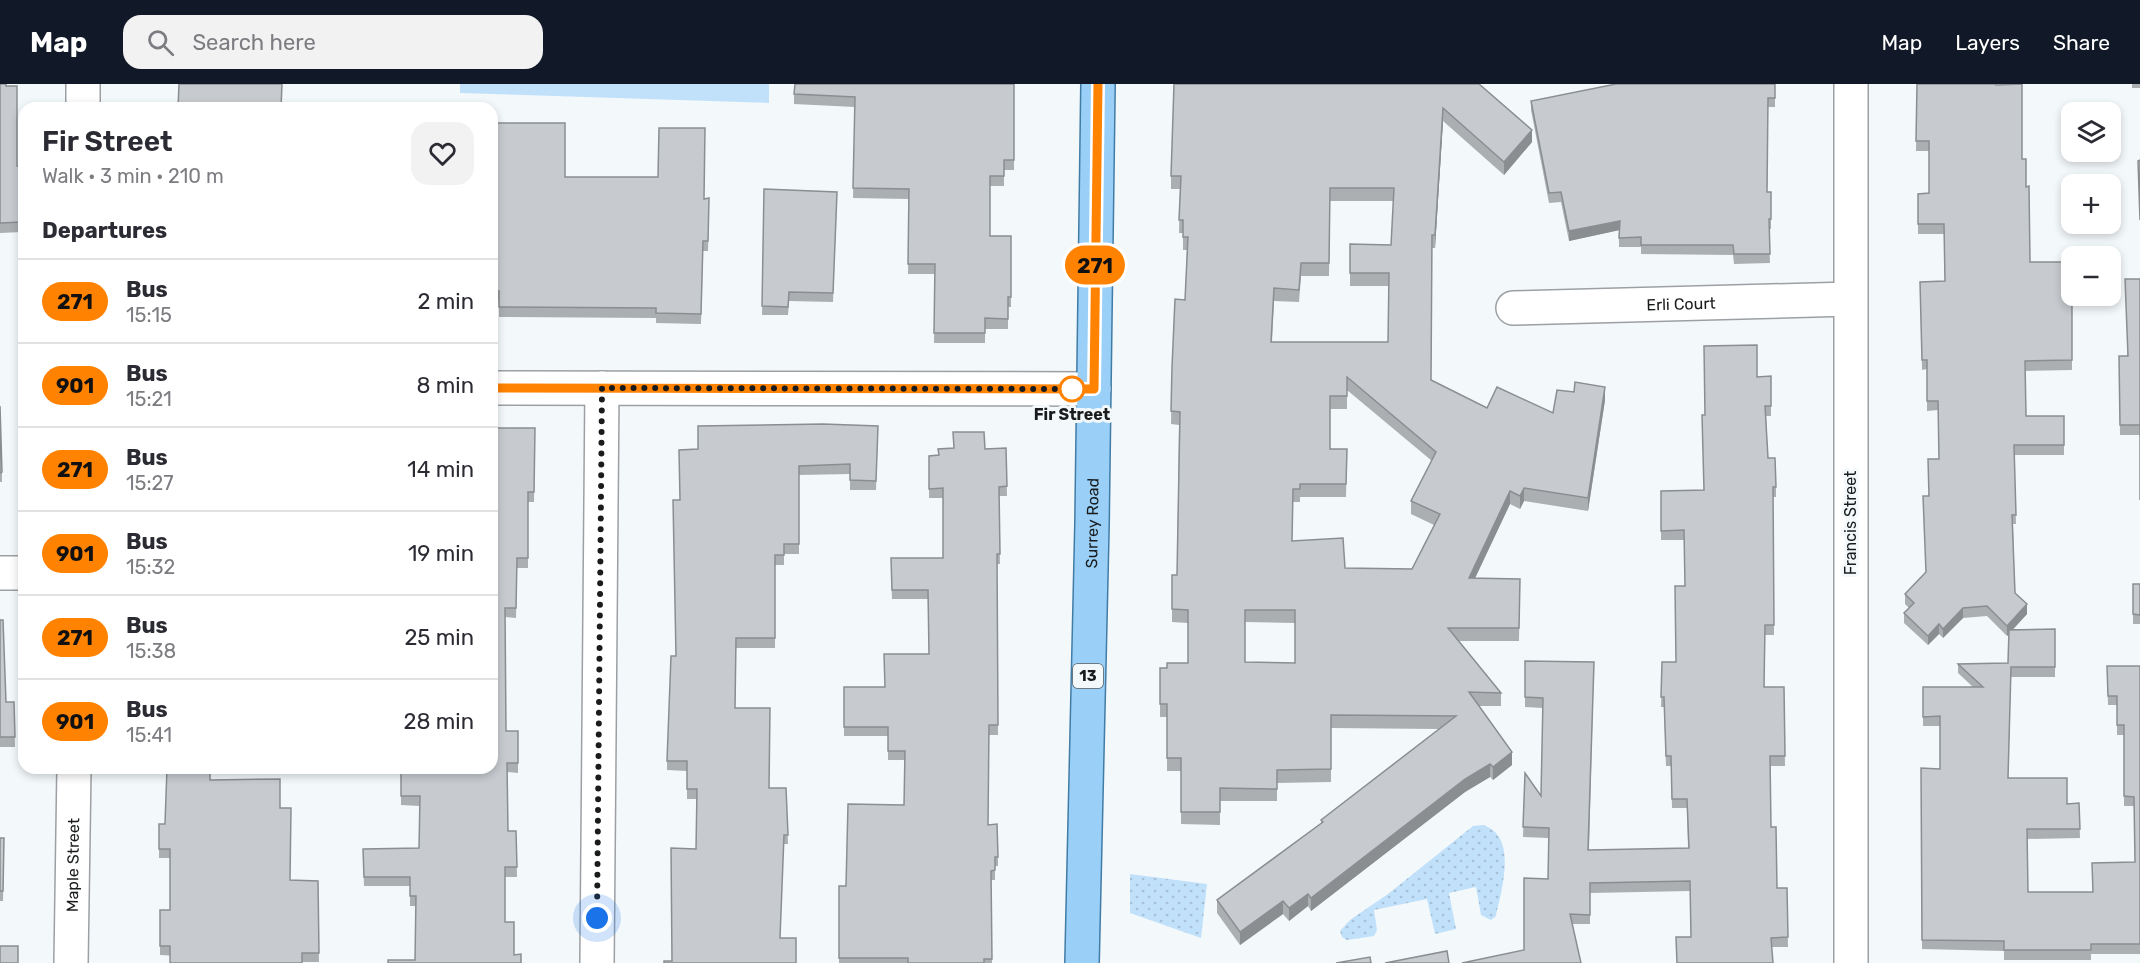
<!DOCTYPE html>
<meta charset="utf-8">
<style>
body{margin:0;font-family:Rubik,sans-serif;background:#f2f2f3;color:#2b2b33;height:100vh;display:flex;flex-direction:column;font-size:22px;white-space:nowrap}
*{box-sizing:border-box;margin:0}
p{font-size:20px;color:#7c7c81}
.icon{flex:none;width:33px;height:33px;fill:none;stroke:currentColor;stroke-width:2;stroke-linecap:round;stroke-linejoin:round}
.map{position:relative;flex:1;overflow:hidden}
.panel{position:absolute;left:18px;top:18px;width:480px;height:672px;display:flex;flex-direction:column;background:#fff;border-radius:18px;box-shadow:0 3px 9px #0003}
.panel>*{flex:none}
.badge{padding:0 12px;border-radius:20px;font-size:21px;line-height:39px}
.tools{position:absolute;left:2061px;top:18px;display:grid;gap:12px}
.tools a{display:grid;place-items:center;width:60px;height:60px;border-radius:12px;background:#fff;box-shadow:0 3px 9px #0003;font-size:30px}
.you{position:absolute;width:30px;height:30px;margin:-15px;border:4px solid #fff;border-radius:50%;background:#1a73e8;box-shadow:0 0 0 9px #1a73e833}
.map>.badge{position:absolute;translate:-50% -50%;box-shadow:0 0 0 3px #fff}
h2{padding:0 24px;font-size:22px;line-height:54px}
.round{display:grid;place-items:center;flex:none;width:63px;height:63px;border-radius:18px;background:#f2f2f3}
.headline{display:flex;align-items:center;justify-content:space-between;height:102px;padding:0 24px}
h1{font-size:28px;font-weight:600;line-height:45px}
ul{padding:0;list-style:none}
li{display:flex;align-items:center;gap:18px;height:84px;padding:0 24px;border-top:2px solid #e1e1e2}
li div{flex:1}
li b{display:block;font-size:22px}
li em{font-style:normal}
li .badge{min-width:66px;font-weight:700;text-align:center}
header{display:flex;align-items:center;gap:36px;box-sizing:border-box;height:84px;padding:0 30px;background:#111827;color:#fff}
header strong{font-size:28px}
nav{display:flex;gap:33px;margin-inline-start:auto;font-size:21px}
.search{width:420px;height:54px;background:#f2f2f3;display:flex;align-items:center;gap:15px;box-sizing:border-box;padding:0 21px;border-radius:18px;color:#7c7c81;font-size:22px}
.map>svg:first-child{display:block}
.grass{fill:url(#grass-dots)}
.garden{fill:#c1e1fb}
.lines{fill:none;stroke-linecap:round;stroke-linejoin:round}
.street-casing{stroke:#9ca0a4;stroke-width:36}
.primary-casing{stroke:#417ca6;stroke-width:36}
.street{stroke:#fff;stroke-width:33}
.primary{stroke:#9ad0f7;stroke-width:33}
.wall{fill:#abafb2;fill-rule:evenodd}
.shaded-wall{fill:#8b8e91}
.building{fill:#c7cbcf;stroke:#8b8e91;stroke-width:1.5;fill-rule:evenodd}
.line-casing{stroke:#fff;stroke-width:14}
.line{stroke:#ff8200;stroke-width:9}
.walk{stroke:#191b1c;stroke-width:6;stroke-dasharray:0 10.8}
.stop-dot{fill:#fff;stroke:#ff8200;stroke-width:3}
.labels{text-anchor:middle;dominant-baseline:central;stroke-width:6;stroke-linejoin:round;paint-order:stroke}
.shield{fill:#f3f8fb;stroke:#5a5d5f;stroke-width:1.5}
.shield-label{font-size:15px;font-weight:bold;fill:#191b1c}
.street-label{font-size:16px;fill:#191b1c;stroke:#f3f8fb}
.stop-label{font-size:16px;font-weight:bold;fill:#191b1c;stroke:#f3f8fb}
</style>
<header>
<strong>Map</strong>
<div class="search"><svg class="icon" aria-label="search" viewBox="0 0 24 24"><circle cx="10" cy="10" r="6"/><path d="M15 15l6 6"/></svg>Search here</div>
<nav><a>Map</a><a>Layers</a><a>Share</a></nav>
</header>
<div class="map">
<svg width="2140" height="879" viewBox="0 0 2140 879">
<defs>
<pattern id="grass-dots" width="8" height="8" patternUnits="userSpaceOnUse" patternTransform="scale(1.5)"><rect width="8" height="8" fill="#c1e1fb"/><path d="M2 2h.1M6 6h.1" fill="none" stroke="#a5c0d7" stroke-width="1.8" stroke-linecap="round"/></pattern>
</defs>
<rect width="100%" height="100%" fill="#f3f8fb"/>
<g class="grass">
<path d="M 1483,741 C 1518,752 1502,805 1496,832 L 1491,836 L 1481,831 L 1476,803 L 1449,809 L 1456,845 L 1435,850 L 1427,815 L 1374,826 L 1377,846 L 1374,852 L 1347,856 L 1342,853 L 1340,847 L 1350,836 L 1388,810 L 1473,742 Z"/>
<path d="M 1130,790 L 1207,800 L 1201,854 L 1130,829 Z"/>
</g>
<path class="garden" d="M 460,0 L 769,0 L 769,19 L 460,9 Z"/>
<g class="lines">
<g class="street-casing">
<g id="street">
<path d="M 1851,0 L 1851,879"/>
<path d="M 83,24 L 83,0"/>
<path id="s1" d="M 1513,224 L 1850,215"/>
<path d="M 492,304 L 1094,305"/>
<path d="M 0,489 L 24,489"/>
<path id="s2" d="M 71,879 L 74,684"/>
<path d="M 597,879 L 602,304"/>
</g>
</g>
<g class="primary-casing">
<g id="primary">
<path id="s3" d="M 1082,879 L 1092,440 L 1098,0"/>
</g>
</g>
<use href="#street" class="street"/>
<use href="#primary" class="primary"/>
</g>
<g class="wall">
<path d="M 0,0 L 17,82 L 20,82 L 22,148 L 0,149 Z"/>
<path d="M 1014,0 L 1014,86 L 1004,86 L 1004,102 L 990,102 L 990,152 L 1011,152 L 1011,223 L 1008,223 L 1008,245 L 985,245 L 985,259 L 934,259 L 935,190 L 908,190 L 909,115 L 853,114 L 855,23 L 794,20 L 794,10 Z"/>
<path d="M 1479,0 L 1532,58 L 1504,91 L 1443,37 L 1435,164 L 1432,164 L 1431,296 L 1487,324 L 1553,329 L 1605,316 L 1588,427 L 1524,417 L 1520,425 L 1510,420 L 1475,494 L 1520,495 L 1519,557 L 1459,557 L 1501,609 L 1501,622 L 1479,622 L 1512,681 L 1493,696 L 1490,693 L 1465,708 L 1311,827 L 1308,822 L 1289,837 L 1283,830 L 1240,861 L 1217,829 L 1217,816 L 1321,739 L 1321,736 L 1439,645 L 1331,644 L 1331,698 L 1277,699 L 1277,717 L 1220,717 L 1220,741 L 1181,740 L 1181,687 L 1167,687 L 1167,633 L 1160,633 L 1160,584 L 1167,584 L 1188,579 L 1188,539 L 1172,538 L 1172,491 L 1177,491 L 1179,341 L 1171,340 L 1172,283 L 1185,216 L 1187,166 L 1183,166 L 1183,149 L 1179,149 L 1180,105 L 1171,105 L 1171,92 ZM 1330,117 L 1394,117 L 1391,161 L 1350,160 L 1350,202 L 1389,202 L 1388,258 L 1272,258 L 1274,217 L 1299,218 L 1301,192 L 1329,192 ZM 1347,306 L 1432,377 L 1411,417 L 1411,430 L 1434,441 L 1412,485 L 1345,484 L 1292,457 L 1293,418 L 1300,418 L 1300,413 L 1346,413 L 1347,365 L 1330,365 L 1330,325 L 1347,325 ZM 1245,538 L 1295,539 L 1295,579 L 1245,578 Z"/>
<path d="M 1775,0 L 1775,23 L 1768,23 L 1767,108 L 1771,135 L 1771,145 L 1769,145 L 1770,179 L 1734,180 L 1733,171 L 1641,170 L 1641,163 L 1619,163 L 1619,146 L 1569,157 L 1561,118 L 1549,119 L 1531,26 L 1531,17 Z"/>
<path d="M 1917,0 L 2022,75 L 2026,103 L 2030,178 L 2072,178 L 2072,286 L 2025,287 L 2026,332 L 2064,332 L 2064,371 L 2014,371 L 2016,440 L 2013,440 L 2015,509 L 2027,530 L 2013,545 L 2055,545 L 2055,593 L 2011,593 L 2008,694 L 2067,720 L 2079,719 L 2080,754 L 2027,755 L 2028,808 L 2093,808 L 2135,778 L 2134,722 L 2124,722 L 2124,651 L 2117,651 L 2117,621 L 2108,621 L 2107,582 L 2140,582 L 2140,870 L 2091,870 L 2091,876 L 2004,876 L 2004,867 L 1922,865 L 1921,684 L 1940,685 L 1940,642 L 1923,642 L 1923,603 L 1973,603 L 1958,589 L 1958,580 L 2008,579 L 2009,550 L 2007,552 L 1987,532 L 1963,534 L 1943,554 L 1939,550 L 1928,561 L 1904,539 L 1904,529 L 1909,524 L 1905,520 L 1905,510 L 1926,488 L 1928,412 L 1939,375 L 1938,326 L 1927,327 L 1927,285 L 1922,286 L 1920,198 L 1945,197 L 1944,150 L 1918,150 L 1918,110 L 1929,109 L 1929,67 L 1916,67 Z"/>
<rect x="2132" y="0" width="8" height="4"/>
<path d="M 492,39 L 565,93 L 704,115 L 709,124 L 708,167 L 703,167 L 701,240 L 656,239 L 656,234 L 499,233 L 499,217 L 492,217 Z"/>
<path d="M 764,105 L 837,108 L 833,218 L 789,217 L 788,231 L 762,231 Z"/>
<path d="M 2140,195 L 2140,426 L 2140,351 L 2120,351 L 2119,272 L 2127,272 Z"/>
<path d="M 1771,292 L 1771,332 L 1766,332 L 1768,374 L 1776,403 L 1776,413 L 1773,413 L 1774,551 L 1765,551 L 1764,603 L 1784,603 L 1785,682 L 1770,682 L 1771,743 L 1777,804 L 1787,804 L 1788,863 L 1772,863 L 1691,853 L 1690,807 L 1590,809 L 1590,840 L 1572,840 L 1524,866 L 1548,795 L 1548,754 L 1523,753 L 1525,689 L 1541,712 L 1543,624 L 1525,623 L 1525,577 L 1594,578 L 1589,766 L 1688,764 L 1687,724 L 1672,724 L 1671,682 L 1666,682 L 1664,623 L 1661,623 L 1662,578 L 1676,578 L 1685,502 L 1684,456 L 1661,456 L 1661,407 L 1704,406 L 1705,331 L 1757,293 Z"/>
<path d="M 0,322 L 2,388 L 2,398 L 0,398 Z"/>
<path d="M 878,342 L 876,406 L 850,406 L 850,390 L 799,391 L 799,470 L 784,470 L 784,481 L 775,481 L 775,564 L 736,564 L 735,624 L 769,704 L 786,704 L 788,760 L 784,760 L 672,877 L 696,765 L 697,715 L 687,715 L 687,687 L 667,686 L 667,677 L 676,572 L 698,365 Z"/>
<path d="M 492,344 L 535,344 L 534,418 L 528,418 L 528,484 L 517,484 L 516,534 L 505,533 L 506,647 L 518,679 L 518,689 L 507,688 L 508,747 L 516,747 L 517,793 L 505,793 L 415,876 L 416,822 L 410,822 L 410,802 L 364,802 L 363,765 L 419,764 L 420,722 L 401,721 L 401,684 Z"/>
<path d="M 1006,364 L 1007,412 L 999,412 L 1000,480 L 997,480 L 998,651 L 989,651 L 988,741 L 998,773 L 998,782 L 995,782 L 995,796 L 991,796 L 992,879 L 839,879 L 839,802 L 846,802 L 904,721 L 904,676 L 888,676 L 888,652 L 844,652 L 844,603 L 885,603 L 929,570 L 928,515 L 892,515 L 891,484 L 943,474 L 943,414 L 929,414 L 929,372 L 985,365 Z"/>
<rect x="2133" y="500" width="7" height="40"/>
<path d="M 0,536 L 6,618 L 14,618 L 15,663 L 0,663 Z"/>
<path d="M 210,696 L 280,724 L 290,796 L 318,797 L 319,878 L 302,878 L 160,871 L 160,826 L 170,826 L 170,774 L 159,774 L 159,740 L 165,740 Z"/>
<path d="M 0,754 L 4,754 L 3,817 L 0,817 Z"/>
</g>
<g class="shaded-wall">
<path d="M 1443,24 L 1443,37 L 1435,164 L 1435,151 Z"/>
<path d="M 1532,46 L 1532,58 L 1504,91 L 1504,78 Z"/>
<path d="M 1620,137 L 1620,146 L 1569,157 L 1569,147 Z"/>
<path d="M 1605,303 L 1605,316 L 1588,427 L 1588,414 Z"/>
<path d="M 1524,404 L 1524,417 L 1520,425 L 1520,412 Z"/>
<path d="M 1510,407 L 1510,420 L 1469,507 L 1469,494 Z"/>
<path d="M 2027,520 L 2027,530 L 2007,552 L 2007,542 Z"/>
<path d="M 1963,524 L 1963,534 L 1943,554 L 1943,545 Z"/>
<path d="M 1939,540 L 1939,550 L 1928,561 L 1928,552 Z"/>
<path d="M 1512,668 L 1512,681 L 1493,696 L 1493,683 Z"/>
<path d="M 1490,680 L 1490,693 L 1465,708 L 1311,827 L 1311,814 L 1465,695 Z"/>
<path d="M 1308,810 L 1308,822 L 1289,837 L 1289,824 Z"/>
<path d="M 1283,817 L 1283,830 L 1240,861 L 1240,848 Z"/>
</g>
<g class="building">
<path d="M 0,0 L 6,0 L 6,2 L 17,2 L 17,82 L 20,82 L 22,138 L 0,139 Z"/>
<path d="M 179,0 L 282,0 L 281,24 L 178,24 Z"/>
<path d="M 795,0 L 1014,0 L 1014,76 L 1004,76 L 1004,92 L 990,92 L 990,152 L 1011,152 L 1011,213 L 1008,213 L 1008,235 L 985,234 L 985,249 L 934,249 L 935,180 L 908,180 L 909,105 L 853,104 L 855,13 L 794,10 Z"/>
<path d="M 1174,0 L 1479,0 L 1532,46 L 1504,78 L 1443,24 L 1435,151 L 1432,151 L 1431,296 L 1487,324 L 1497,303 L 1553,329 L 1557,306 L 1574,308 L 1575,298 L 1605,303 L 1588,414 L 1524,404 L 1520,412 L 1510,407 L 1469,494 L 1520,495 L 1519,544 L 1448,544 L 1501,609 L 1469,608 L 1512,668 L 1493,683 L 1490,680 L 1465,695 L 1311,814 L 1308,810 L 1289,824 L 1283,817 L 1240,848 L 1217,816 L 1323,738 L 1321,736 L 1456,632 L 1331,631 L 1331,685 L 1277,686 L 1277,705 L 1220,704 L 1220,728 L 1181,728 L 1181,674 L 1167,674 L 1167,620 L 1160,620 L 1160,584 L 1167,584 L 1167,579 L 1188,579 L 1188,526 L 1172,525 L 1172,491 L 1177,491 L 1180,328 L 1171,327 L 1172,283 L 1175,215 L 1185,216 L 1188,153 L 1183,153 L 1183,136 L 1179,136 L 1181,92 L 1171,92 ZM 1330,104 L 1394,104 L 1391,161 L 1350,160 L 1350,189 L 1389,189 L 1388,258 L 1271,258 L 1274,204 L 1299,206 L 1301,179 L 1329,179 ZM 1347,293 L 1436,368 L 1411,417 L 1440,430 L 1412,485 L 1345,484 L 1343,454 L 1292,457 L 1293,405 L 1300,405 L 1300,400 L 1346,400 L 1347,365 L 1330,365 L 1330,312 L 1347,312 ZM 1245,526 L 1295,526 L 1295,579 L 1245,578 Z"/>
<path d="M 1616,0 L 1775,0 L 1775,14 L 1768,14 L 1767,108 L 1771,108 L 1771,135 L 1769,135 L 1770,170 L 1734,170 L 1733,161 L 1641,161 L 1641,153 L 1619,154 L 1620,137 L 1569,147 L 1561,108 L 1549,109 L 1531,17 Z"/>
<path d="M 1917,0 L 1996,0 L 1996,1 L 2022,0 L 2022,75 L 2026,75 L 2026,103 L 2029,102 L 2030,178 L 2072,178 L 2072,276 L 2025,277 L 2026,332 L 2064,332 L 2064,361 L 2014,361 L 2016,431 L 2012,431 L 2015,509 L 2027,520 L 2007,542 L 1987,522 L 1963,524 L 1943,545 L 1939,540 L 1928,552 L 1904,529 L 1914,519 L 1905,510 L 1926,488 L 1923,412 L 1929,412 L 1928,375 L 1939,375 L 1938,317 L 1927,317 L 1927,276 L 1922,276 L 1920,198 L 1945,197 L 1944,140 L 1918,140 L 1918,110 L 1929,109 L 1929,57 L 1916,57 Z"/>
<path d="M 492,39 L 565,39 L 565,93 L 658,93 L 659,44 L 705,44 L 704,115 L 709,114 L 708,157 L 703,157 L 701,230 L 656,229 L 656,224 L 499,223 L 499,207 L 492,207 Z"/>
<path d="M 2140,76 L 2140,136 L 2138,77 Z"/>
<path d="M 764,105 L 837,108 L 833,209 L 789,208 L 788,223 L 762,222 Z"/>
<path d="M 2125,195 L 2140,195 L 2140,416 L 2140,341 L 2120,341 L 2119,272 L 2128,272 Z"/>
<path d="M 1757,261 L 1757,293 L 1771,292 L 1771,322 L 1765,322 L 1768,374 L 1775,374 L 1776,403 L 1773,403 L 1774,541 L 1765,541 L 1764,603 L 1784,603 L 1785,672 L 1770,672 L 1771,743 L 1776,743 L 1777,804 L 1787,804 L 1788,853 L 1771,854 L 1773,879 L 1677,879 L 1676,853 L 1691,853 L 1690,797 L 1590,799 L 1590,831 L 1570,830 L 1581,879 L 1462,879 L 1524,866 L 1524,794 L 1548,795 L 1549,744 L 1523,743 L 1525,689 L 1541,712 L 1543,614 L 1525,613 L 1525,577 L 1594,578 L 1588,766 L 1689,764 L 1687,715 L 1672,715 L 1671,672 L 1666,672 L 1664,613 L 1661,613 L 1662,578 L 1676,578 L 1675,502 L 1685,502 L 1684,446 L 1661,447 L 1661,407 L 1704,406 L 1702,331 L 1705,331 L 1704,262 Z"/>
<path d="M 0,322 L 2,388 L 0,389 Z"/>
<path d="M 823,340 L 878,342 L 876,397 L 850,396 L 850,380 L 799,382 L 799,460 L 784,460 L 784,471 L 775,471 L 775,554 L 736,554 L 735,624 L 770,624 L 769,704 L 786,704 L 788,751 L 784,751 L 780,854 L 796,854 L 796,879 L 664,879 L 664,877 L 672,877 L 671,764 L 696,765 L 697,705 L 687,705 L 687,677 L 667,677 L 671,572 L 676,572 L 673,416 L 680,416 L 679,366 L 698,365 L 698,342 Z"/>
<path d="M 492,344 L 535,344 L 534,408 L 528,408 L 528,474 L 517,474 L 516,524 L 505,524 L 506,647 L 518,647 L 518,679 L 507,679 L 508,747 L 516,747 L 517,783 L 505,783 L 505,838 L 514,838 L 514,871 L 521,870 L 521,879 L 388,879 L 388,876 L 415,876 L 416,812 L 410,812 L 410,793 L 364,793 L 363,765 L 419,764 L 420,712 L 401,712 L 401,684 L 492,684 Z"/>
<path d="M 953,348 L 984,348 L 985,365 L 1006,364 L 1007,402 L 999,403 L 1000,470 L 997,470 L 998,641 L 989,641 L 988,741 L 997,740 L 998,773 L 995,773 L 995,786 L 991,787 L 992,875 L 984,875 L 984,879 L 908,879 L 908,874 L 839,874 L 839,802 L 846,802 L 848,720 L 904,721 L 905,667 L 888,667 L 888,643 L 844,643 L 844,603 L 885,603 L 884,570 L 929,570 L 928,506 L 892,506 L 891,474 L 943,474 L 943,404 L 929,405 L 929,372 L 939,371 L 938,365 L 954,364 Z"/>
<path d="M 2133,500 L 2140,500 L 2140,531 L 2133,530 Z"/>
<path d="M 0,536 L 3,536 L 6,618 L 14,618 L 15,653 L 0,653 Z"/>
<path d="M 2055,545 L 2055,583 L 2011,583 L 2008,694 L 2067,694 L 2067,720 L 2079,719 L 2080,745 L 2027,745 L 2028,808 L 2093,808 L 2092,779 L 2135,778 L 2134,713 L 2124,712 L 2124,641 L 2117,641 L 2117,612 L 2108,612 L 2107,582 L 2140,582 L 2140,860 L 2091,860 L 2091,866 L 2004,866 L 2004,857 L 1922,856 L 1921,684 L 1940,685 L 1940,632 L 1923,633 L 1923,603 L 1983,603 L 1958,580 L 2008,579 L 2009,546 Z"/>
<path d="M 167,684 L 210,684 L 210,696 L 280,695 L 280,724 L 291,724 L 290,796 L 318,797 L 319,869 L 302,869 L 302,879 L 170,879 L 170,862 L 160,862 L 160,826 L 170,826 L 170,765 L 159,765 L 159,740 L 165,740 Z"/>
<path d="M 0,754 L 4,754 L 3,807 L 0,807 Z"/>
<rect x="0" y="862" width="18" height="17"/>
<path d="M 1447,867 L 1449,879 L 1385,879 Z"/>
<path d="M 1370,873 L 1371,879 L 1336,879 Z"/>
</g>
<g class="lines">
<g class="line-casing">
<path id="line" d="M 492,304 L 1094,305 L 1098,0"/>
</g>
<use href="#line" class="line"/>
<path class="walk" d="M 597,834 L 602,304 L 1079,305 L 1072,305"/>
</g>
<circle class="stop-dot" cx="1072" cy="305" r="12"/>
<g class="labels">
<rect class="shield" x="1073" y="580" width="30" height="24" rx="4.5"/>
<g class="shield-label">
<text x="1088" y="592">13</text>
</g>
<g class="street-label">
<text stroke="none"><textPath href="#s1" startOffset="168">Erli Court</textPath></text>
<text transform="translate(1850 439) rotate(-90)">Francis Street</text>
<text stroke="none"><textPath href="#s3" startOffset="440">Surrey Road</textPath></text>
<text stroke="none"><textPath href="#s2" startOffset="98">Maple Street</textPath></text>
</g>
<g class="stop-label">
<text x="1072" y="330">Fir Street</text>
</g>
</g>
</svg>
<div class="tools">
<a><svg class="icon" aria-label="layers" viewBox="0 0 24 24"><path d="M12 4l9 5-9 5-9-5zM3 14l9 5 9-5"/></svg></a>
<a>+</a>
<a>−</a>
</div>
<div class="you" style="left:597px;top:834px"></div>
<b class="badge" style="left:1095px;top:181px;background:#ff8200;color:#111">271</b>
<section class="panel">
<div class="headline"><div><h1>Fir Street</h1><p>Walk · 3 min · 210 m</p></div><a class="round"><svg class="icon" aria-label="heart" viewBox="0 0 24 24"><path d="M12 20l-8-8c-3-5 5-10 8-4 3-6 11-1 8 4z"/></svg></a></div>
<h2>Departures</h2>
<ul>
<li><span class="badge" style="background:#ff8200;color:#111">271</span><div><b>Bus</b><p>15:15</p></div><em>2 min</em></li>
<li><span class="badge" style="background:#ff8200;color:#111">901</span><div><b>Bus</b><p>15:21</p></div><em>8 min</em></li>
<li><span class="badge" style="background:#ff8200;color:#111">271</span><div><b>Bus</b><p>15:27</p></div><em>14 min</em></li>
<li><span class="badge" style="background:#ff8200;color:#111">901</span><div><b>Bus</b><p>15:32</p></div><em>19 min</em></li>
<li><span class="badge" style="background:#ff8200;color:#111">271</span><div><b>Bus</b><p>15:38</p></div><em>25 min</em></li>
<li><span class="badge" style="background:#ff8200;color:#111">901</span><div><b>Bus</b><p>15:41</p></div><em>28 min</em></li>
</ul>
</section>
</div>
